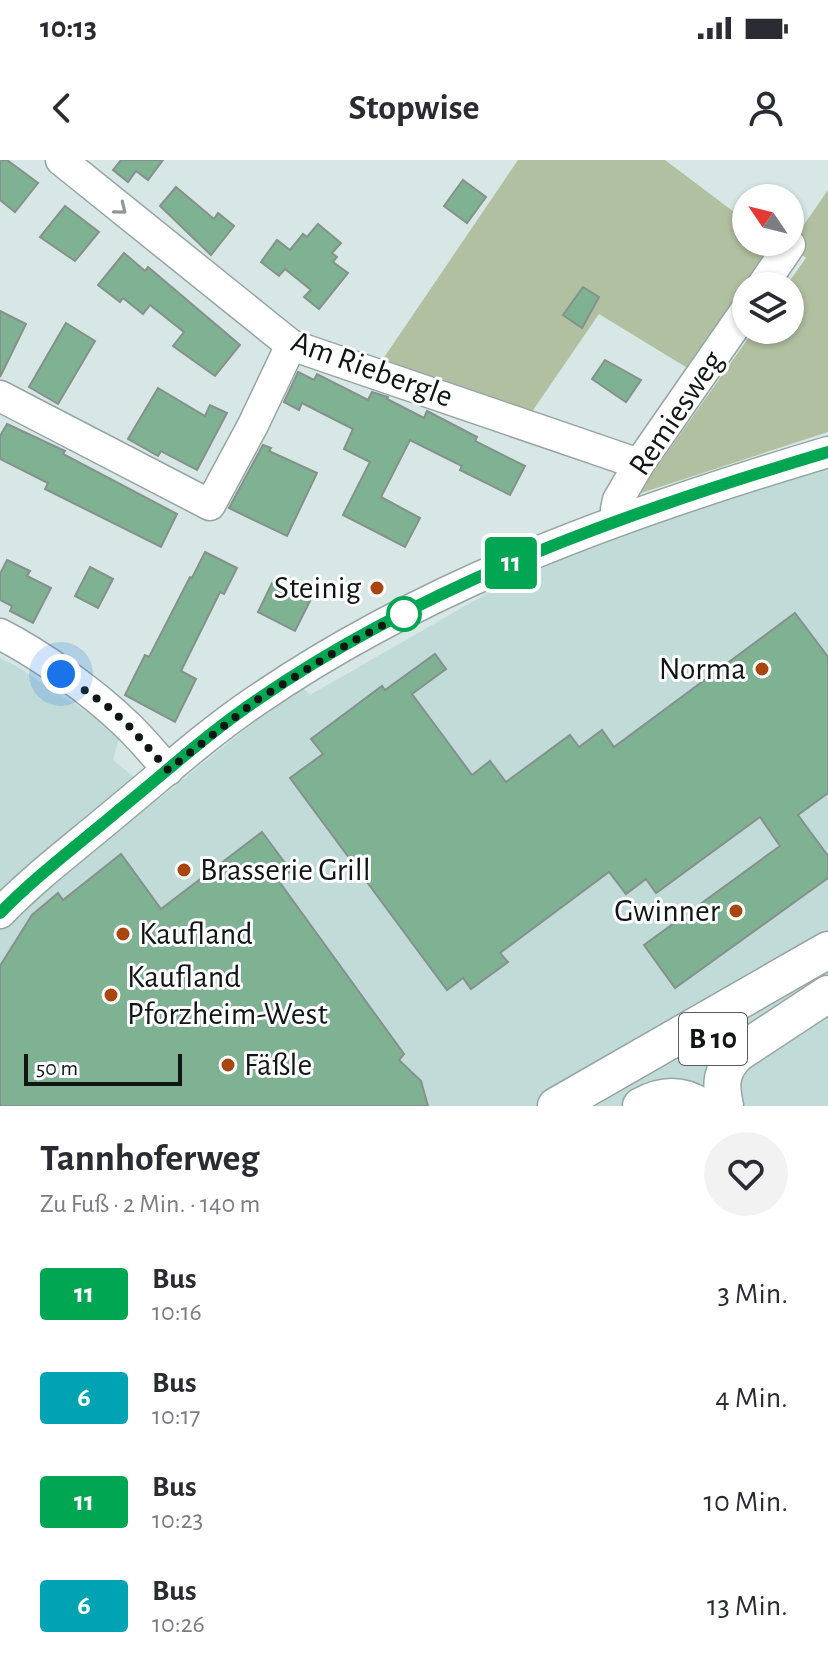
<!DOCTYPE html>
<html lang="de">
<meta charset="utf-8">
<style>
body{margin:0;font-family:"Alegreya Sans",sans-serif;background:#f2f2f3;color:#2b2b33;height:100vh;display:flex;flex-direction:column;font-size:30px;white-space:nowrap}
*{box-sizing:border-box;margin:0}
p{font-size:26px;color:#7c7c81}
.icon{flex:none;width:44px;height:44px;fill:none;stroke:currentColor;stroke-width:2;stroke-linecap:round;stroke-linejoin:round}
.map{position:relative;height:946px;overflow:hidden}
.sheet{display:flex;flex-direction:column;background:#fff;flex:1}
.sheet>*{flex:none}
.badge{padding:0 16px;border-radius:6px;font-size:28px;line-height:52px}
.needle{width:52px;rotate:305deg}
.fabs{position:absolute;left:732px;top:24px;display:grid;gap:16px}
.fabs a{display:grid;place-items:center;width:72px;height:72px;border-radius:50%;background:#fff;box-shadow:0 2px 6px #0004;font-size:40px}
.scale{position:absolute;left:24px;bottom:20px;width:158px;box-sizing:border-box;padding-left:8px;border:4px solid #101615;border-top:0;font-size:22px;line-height:28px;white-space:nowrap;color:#101615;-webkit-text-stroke:6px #fff;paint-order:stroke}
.you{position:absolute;width:40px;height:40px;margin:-20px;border:6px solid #fff;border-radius:50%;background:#1a73e8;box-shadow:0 0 0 12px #1a73e833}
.map>.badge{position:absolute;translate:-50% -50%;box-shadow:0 0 0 4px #fff}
.round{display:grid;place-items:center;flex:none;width:84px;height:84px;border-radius:42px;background:#f2f2f3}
.summary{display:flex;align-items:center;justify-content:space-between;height:136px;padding:0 40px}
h1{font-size:38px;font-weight:700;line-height:60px}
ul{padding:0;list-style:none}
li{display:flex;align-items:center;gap:24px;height:104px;padding:0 40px}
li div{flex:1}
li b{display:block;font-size:30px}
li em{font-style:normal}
li .badge{min-width:88px;font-weight:700;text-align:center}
.status{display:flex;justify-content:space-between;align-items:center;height:56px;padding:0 40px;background:#fff;direction:ltr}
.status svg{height:22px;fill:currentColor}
header{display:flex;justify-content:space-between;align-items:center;height:104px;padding:0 40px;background:#fff;font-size:36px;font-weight:700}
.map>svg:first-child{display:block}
.built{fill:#c1dbd8}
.green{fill:#b0c0a1}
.building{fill:#7fb293;stroke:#85918a;stroke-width:2}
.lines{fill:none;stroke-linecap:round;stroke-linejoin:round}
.minor-casing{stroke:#96a5a3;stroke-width:33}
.major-casing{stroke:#96a5a3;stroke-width:39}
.minor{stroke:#fff;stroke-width:30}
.major{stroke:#fff;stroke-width:36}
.oneway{stroke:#939696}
.line-casing{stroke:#fff;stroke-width:18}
.line{stroke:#00a651;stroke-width:12}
.walk{stroke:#101615;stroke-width:8;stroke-dasharray:0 14.4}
.poi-dot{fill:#a9460f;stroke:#fff;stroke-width:3}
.stop-dot{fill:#fff;stroke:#00a651;stroke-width:4}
.labels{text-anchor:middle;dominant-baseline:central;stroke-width:6;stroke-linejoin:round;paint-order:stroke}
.shield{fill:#fff;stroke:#585c5b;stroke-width:2}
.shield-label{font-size:30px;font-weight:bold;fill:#101615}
.street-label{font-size:32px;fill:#101615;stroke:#fff}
.poi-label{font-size:32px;fill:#101615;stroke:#fff;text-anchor:start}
</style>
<div class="status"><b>10:13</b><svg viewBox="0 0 49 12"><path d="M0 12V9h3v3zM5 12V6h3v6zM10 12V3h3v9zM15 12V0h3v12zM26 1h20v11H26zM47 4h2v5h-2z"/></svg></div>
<header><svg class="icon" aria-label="back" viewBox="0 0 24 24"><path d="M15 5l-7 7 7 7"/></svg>Stopwise<svg class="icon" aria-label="person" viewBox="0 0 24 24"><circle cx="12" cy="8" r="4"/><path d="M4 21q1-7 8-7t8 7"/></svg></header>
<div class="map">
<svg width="828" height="946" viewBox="0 0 828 946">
<rect width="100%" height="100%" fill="#d6e7e5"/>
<path class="built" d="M 828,307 L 828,946 L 0,946 L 0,498 L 18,507 L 120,574 L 113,600 L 160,638 L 300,525 L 310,535 L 526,411 L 609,379 Z"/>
<g class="green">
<path d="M 518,0 L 665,0 L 746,61 L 746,82 L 769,82 L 770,96 L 750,126 L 746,126 L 746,132 L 694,212 L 599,154 L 529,256 L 383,199 Z"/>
<path d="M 828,30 L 828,272 L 638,334 L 754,170 L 790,170 L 790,126 L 786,126 L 806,98 L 790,85 Z"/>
</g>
<g class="building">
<path d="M 0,0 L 7,0 L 38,23 L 15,52 L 0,40 Z"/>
<path d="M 121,0 L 163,0 L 148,20 L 136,11 L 128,22 L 113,10 Z"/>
<path d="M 463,20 L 486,37 L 467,63 L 444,46 Z"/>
<path d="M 176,27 L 214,59 L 218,53 L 234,66 L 211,95 L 160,46 Z"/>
<path d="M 65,46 L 99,72 L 75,101 L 40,77 Z"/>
<path d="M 318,64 L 341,83 L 332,93 L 337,97 L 333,102 L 348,113 L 319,149 L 304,137 L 311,130 L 285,109 L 279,116 L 261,102 L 277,80 L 290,90 L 303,74 L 307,77 Z"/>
<path d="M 124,93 L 145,111 L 148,107 L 240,185 L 215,216 L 173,186 L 184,172 L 150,145 L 143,154 L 123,138 L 120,142 L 98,125 Z"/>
<path d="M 583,127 L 599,137 L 582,168 L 563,155 Z"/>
<path d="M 0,151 L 26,164 L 0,217 Z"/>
<path d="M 66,163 L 95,181 L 58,244 L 29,227 Z"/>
<path d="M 605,200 L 641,220 L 626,242 L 592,219 Z"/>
<path d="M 298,212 L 314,220 L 317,214 L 368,240 L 372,232 L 388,237 L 387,239 L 424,258 L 427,251 L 477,277 L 475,281 L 525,306 L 510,335 L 460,310 L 462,306 L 410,280 L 381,337 L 420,358 L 405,387 L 343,355 L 370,302 L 344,289 L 353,269 L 302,243 L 299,250 L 284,242 Z"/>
<path d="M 158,228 L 205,256 L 210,245 L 227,253 L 197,310 L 161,291 L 158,296 L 128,279 Z"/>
<path d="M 7,264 L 65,291 L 63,294 L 177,354 L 161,387 L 45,329 L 48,323 L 0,299 L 0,276 Z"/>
<path d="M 263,285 L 271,288 L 269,291 L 317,313 L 287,376 L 229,348 Z"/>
<path d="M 205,392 L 237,408 L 224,434 L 220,432 L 181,511 L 196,519 L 175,562 L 125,535 L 145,495 L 149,497 L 190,417 L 192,418 Z"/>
<path d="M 7,400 L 30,411 L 27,416 L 51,428 L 33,463 L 10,451 L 12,446 L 0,440 L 0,414 Z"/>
<path d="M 90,407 L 113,419 L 98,448 L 75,436 Z"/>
<path d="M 272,423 L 310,441 L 295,471 L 258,452 Z"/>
<path d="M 795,453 L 828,497 L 828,633 L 798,655 L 828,696 L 828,718 L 675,828 L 644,785 L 780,686 L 760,657 L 656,733 L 646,719 L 626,734 L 609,712 L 500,793 L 508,802 L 471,829 L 463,818 L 447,830 L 290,618 L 323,594 L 311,579 L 382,526 L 385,530 L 435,494 L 446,509 L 412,534 L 472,615 L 490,601 L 506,622 L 570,575 L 579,587 L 602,570 L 614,587 Z"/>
<path d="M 262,672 L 291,711 L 278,720 L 404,894 L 399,900 L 421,921 L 428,946 L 0,946 L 0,806 L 32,755 L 58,733 L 63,740 L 121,694 L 161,749 Z"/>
</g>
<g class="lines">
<g class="minor-casing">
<g id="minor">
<path d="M 61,0 L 291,185 L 639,304"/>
<path d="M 762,126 L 790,85"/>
<path d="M 0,236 L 210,345 L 253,265 L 291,185"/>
<path d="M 620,360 L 616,349 L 618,340 L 639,304 L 746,150"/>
<path d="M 0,474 C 41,495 93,532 126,564 C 141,578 154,594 168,610"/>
<path d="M 0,753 C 37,715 79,684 119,650 C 164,613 208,573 257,540 C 429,422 630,351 828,292"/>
</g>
</g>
<g class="major-casing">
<g id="major">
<path d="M 556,946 L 828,790"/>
<path d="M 641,946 C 661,935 680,933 700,946"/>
<path d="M 725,946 C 720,924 721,910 737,894 L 828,834"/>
</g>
</g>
<use href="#minor" class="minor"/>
<use href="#major" class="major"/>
</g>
<defs><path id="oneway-chevron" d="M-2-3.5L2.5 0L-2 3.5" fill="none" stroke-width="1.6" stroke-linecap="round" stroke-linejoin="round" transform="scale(2)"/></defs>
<use class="oneway" href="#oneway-chevron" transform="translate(121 49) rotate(39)"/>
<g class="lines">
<g class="line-casing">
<path id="line" d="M 0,753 C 37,715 79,684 119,650 C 165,613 208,573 257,540 C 428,422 630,351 828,292"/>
</g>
<use href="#line" class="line"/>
<path class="walk" d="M 61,514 L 106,545 L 129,566 L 168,610 L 257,540 L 353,481 L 412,450 L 404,454"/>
</g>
<g class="poi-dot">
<circle cx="377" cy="428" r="8"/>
<circle cx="762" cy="509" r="8"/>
<circle cx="184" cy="710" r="8"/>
<circle cx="736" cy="751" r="8"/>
<circle cx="123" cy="774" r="8"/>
<circle cx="111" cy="835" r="8"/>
<circle cx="228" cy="905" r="8"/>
</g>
<circle class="stop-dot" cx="404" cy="454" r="16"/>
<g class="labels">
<rect class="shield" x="679" y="853" width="68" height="52" rx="6"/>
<g class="shield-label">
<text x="713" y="879">B 10</text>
</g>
<g class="street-label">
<text transform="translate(372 209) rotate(20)">Am Riebergle</text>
<text transform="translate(676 253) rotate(-56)">Remiesweg</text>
</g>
<g class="poi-label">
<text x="361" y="428" text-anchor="end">Steinig</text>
<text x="746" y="509" text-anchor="end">Norma</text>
<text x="200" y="710">Brasserie Grill</text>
<text x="720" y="751" text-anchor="end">Gwinner</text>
<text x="139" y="774">Kaufland</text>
<text x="127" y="817">Kaufland<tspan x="127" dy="37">Pforzheim-West</tspan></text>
<text x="244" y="905">Fäßle</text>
</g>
</g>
</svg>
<div class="fabs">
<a><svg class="needle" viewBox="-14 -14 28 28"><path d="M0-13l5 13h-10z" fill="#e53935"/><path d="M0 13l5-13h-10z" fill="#7c7c81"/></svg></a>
<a><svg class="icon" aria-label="layers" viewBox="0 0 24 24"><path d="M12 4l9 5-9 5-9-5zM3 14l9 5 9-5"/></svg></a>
</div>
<div class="scale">50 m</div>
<div class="you" style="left:61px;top:514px"></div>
<b class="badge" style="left:511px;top:403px;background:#00a651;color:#fff">11</b>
</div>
<section class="sheet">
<div class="summary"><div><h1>Tannhoferweg</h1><p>Zu Fuß · 2 Min. · 140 m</p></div><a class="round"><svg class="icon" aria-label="heart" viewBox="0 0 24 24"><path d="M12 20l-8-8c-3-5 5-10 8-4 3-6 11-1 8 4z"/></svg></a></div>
<ul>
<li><span class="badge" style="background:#00a651;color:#fff">11</span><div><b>Bus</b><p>10:16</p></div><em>3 Min.</em></li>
<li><span class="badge" style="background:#00a3b4;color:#fff">6</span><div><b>Bus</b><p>10:17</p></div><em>4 Min.</em></li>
<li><span class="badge" style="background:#00a651;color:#fff">11</span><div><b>Bus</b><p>10:23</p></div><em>10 Min.</em></li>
<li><span class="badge" style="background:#00a3b4;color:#fff">6</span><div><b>Bus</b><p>10:26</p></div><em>13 Min.</em></li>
</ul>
</section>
